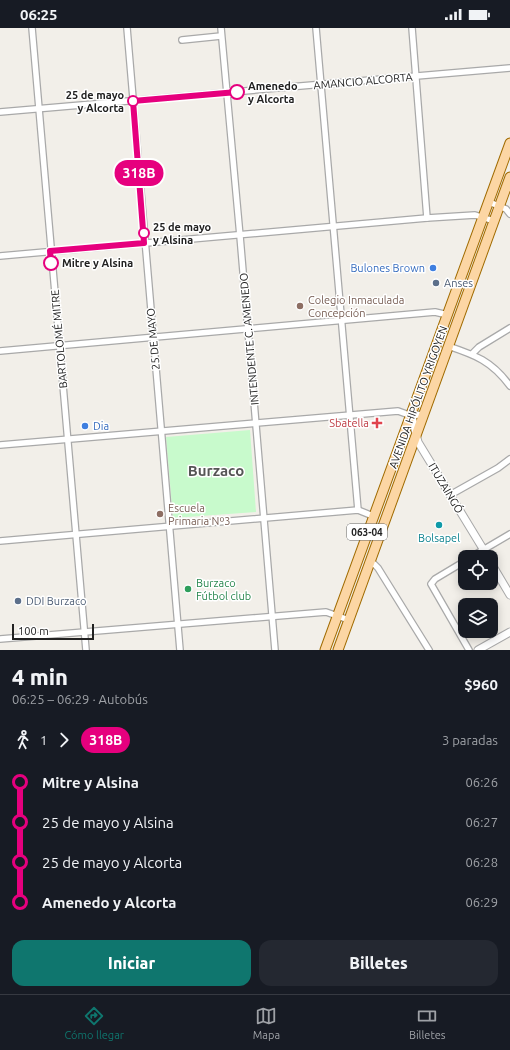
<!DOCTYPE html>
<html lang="es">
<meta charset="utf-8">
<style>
body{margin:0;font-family:Ubuntu,sans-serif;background:#242831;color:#f1f3f6;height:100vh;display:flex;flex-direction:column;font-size:15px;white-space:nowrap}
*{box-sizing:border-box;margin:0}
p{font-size:13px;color:#9ea1a6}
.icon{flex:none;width:22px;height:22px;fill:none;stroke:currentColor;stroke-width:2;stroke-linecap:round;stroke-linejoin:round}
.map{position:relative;height:622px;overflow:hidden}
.panel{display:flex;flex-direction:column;background:#171b24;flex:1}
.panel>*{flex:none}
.badge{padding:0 8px;border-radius:13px;font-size:14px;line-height:26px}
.fabs{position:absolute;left:458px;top:522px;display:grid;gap:8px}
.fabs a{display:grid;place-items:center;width:40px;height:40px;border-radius:8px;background:#171b24;box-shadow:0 2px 10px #0003;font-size:20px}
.scale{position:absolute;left:12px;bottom:10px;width:82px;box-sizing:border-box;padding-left:4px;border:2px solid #222;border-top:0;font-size:11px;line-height:14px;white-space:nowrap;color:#222;-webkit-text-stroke:3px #fff;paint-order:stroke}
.map>.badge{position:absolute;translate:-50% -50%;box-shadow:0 0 0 2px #fff}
.legs{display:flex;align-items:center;gap:6px;height:44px;padding:0 12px;font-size:13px}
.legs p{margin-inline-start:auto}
.headline{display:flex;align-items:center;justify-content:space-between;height:68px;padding:0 12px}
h1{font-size:22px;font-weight:800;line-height:30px}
.button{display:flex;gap:8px;margin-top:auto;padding:8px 12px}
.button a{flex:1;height:46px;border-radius:12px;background:#0f766e;color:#fff;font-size:16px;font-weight:800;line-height:46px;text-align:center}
.button a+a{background:#242831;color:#f1f3f6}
ul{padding:0 12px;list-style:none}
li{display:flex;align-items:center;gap:14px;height:40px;font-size:15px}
li i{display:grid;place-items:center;width:6px;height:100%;margin:0 5px;background:currentColor}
li i::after{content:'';width:10px;height:10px;margin:-5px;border:3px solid;border-radius:50%;background:#171b24}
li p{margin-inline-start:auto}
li:first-child i{background:linear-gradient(#0000 50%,currentColor 0)}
li:last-child i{background:linear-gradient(currentColor 50%,#0000 0)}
.status{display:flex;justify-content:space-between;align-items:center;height:28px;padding:0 20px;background:#171b24;direction:ltr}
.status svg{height:11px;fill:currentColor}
.tab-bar{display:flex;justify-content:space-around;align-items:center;height:56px;border-top:1px solid #363941;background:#171b24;font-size:11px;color:#9ea1a6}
.tab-bar a{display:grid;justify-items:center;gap:2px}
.tab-bar .on{color:#0f766e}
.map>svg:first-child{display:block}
.park{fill:#c8facc}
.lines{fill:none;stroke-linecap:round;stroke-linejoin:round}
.minor-casing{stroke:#a9a9a9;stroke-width:8}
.tertiary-casing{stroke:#a9a9a9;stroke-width:9}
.primary-casing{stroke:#a06b00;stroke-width:11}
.minor{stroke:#fff;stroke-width:5.5}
.tertiary{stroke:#fff;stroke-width:7}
.primary{stroke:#fcd6a4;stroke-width:9}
.line-1-casing{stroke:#fff;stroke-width:9}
.line-1{stroke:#e6007e;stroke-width:6}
.stop-1-dot{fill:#fff;stroke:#e6007e;stroke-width:2}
.shop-dot{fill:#3f7fe0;stroke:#fff;stroke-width:1.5}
.service-dot{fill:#5c6f8a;stroke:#fff;stroke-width:1.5}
.education-dot{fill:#8d6e63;stroke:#fff;stroke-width:1.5}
.health-dot{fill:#e0444e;stroke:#fff;stroke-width:1.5}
.culture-dot{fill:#0f9aa8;stroke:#fff;stroke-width:1.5}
.leisure-dot{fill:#2e9e5b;stroke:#fff;stroke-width:1.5}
.labels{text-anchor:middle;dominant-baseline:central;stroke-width:3;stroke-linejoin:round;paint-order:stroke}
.shield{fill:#fff;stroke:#646464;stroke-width:1}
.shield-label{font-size:10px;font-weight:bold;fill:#222}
.street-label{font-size:11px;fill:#222;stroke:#fff}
.stop-label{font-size:11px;font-weight:bold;fill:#222;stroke:#fff;text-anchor:start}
.shop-label{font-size:11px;fill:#366cbe;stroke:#fff;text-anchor:end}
.service-label{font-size:11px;fill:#4e5e75;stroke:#fff;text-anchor:start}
.education-label{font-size:11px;fill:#785e54;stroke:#fff;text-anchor:start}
.health-label{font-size:11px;fill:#be3a42;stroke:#fff;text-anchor:end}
.culture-label{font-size:11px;fill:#0d838f;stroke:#fff}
.leisure-label{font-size:11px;fill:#27864d;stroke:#fff;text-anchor:start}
.district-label{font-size:15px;font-weight:bold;fill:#555;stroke:#fff}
</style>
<div class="status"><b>06:25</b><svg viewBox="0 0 49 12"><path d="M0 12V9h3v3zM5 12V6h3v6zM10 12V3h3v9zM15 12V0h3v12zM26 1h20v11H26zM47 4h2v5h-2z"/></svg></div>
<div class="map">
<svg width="510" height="622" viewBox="0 0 510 622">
<rect width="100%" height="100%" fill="#f2efe9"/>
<path class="park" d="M 250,402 L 256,484 L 173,490 L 166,409 Z"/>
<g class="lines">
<g class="minor-casing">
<g id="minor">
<path d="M 32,0 L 86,622"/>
<path d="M 127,0 L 180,622"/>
<path d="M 221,0 L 240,208 L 275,622"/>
<path d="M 316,0 L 358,482"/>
<path d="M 412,0 L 427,190"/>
<path d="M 182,12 L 221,8"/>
<path d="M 0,84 L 510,40"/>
<path d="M 489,174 L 506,181 L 510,186"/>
<path d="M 0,228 L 427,190 L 475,187 L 494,193"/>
<path d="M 448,318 C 475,327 492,333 510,358"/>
<path d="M 0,323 L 435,284 L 448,287"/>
<path d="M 472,326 L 479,319 L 510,300"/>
<path d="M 0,417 L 398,383 L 412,388 L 423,386"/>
<path d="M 450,467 L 498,440 L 510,431"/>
<path d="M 0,513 L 358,482 L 373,488"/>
<path d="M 471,529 L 510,506"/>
<path d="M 371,533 L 378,540 L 429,622"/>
<path d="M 465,533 L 435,551 L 431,556 L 469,622"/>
<path d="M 0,611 L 326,584 L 349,592"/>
</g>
</g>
<g class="tertiary-casing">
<g id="tertiary">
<path d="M 412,388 L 418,414 L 488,529"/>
<path d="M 491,535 L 510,567"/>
<path d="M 478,622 L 510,604"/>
</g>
</g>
<g class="primary-casing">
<g id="primary">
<path d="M 325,622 L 510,115"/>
<path d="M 338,622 L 510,149"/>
</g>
</g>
<use href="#minor" class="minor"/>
<use href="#tertiary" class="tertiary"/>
<use href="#primary" class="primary"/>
</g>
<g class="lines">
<g class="line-1-casing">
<path id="line-1" d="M 51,235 L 50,223 L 144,215 L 133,73 L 237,64"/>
</g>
<use href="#line-1" class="line-1"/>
</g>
<g class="stop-1-dot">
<circle cx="237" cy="64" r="7"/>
<circle cx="133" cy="73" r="5"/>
<circle cx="144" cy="205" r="5"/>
<circle cx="51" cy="235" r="7"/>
</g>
<g class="shop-dot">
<circle cx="433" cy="240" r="4"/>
<circle cx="85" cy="398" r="4"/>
</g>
<g class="service-dot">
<circle cx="436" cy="255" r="4"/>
<circle cx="18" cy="573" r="4"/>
</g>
<g class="education-dot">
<circle cx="300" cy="278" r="4"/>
<circle cx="160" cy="486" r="4"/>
</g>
<path class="health-dot" d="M375 389h4v4h4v4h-4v4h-4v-4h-4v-4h4z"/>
<circle class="culture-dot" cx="439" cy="497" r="4"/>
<circle class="leisure-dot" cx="188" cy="561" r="4"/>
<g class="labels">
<rect class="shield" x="347" y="496" width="40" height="16" rx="3"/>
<g class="shield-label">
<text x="367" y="504">063-04</text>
</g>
<g class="street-label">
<text transform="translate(363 53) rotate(-5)">AMANCIO ALCORTA</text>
<text transform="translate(59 311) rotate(-95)">BARTOLOMÉ MITRE</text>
<text transform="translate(153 311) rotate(-95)">25 DE MAYO</text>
<text transform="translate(249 311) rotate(-95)">INTENDENTE C. AMENEDO</text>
<text transform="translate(418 369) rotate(-70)">AVENIDA HIPÓLITO YRIGOYEN</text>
<text transform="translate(446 460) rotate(59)">ITUZAINGÓ</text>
</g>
<g class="stop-label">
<text x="248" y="58">Amenedo<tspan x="248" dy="13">y Alcorta</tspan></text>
<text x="124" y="67" text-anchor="end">25 de mayo<tspan x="124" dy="13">y Alcorta</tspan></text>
<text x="153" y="199">25 de mayo<tspan x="153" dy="13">y Alsina</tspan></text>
<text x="62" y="235">Mitre y Alsina</text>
</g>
<g class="shop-label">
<text x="425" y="240">Bulones Brown</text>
<text x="93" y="398" text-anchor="start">Dia</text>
</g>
<g class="service-label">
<text x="444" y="255">Anses</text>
<text x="26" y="573">DDI Burzaco</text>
</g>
<g class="education-label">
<text x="308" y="272">Colegio Inmaculada<tspan x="308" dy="13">Concepción</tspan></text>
<text x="168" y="480">Escuela<tspan x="168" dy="13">Primaria Nº3</tspan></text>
</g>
<g class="health-label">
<text x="369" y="395">Sbatella</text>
</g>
<g class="culture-label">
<text x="439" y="510">Bolsapel</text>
</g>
<g class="leisure-label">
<text x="196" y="555">Burzaco<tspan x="196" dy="13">Fútbol club</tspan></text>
</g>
<g class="district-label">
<text x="216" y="442">Burzaco</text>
</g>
</g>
</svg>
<div class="fabs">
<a><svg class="icon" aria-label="locate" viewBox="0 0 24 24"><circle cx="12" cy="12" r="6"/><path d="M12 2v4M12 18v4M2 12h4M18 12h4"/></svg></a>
<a><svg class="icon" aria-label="layers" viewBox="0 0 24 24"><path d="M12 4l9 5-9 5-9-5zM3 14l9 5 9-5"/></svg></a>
</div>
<div class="scale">100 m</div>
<b class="badge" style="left:139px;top:145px;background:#e6007e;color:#fff">318B</b>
</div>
<section class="panel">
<div class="headline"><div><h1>4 min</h1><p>06:25 – 06:29 · Autobús</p></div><b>$960</b></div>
<div class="legs"><svg class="icon" aria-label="walk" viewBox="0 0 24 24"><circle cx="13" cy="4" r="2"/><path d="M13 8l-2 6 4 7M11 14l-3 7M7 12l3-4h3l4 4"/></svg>1<svg class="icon" aria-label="forward" viewBox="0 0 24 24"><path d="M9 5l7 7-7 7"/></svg><b class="badge" style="background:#e6007e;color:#fff">318B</b><p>3 paradas</p></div>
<ul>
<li><i style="color:#e6007e"></i><b>Mitre y Alsina</b><p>06:26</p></li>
<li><i style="color:#e6007e"></i><span>25 de mayo y Alsina</span><p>06:27</p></li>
<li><i style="color:#e6007e"></i><span>25 de mayo y Alcorta</span><p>06:28</p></li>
<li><i style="color:#e6007e"></i><b>Amenedo y Alcorta</b><p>06:29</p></li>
</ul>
<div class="button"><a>Iniciar</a><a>Billetes</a></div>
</section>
<nav class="tab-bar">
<a class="on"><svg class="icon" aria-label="directions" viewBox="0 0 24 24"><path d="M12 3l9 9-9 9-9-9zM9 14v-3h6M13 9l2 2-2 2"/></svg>Cómo llegar</a>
<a><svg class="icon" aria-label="map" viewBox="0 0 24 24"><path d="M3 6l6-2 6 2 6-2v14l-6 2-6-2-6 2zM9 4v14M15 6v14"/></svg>Mapa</a>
<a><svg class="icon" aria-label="tickets" viewBox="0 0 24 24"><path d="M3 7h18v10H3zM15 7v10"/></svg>Billetes</a>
</nav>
